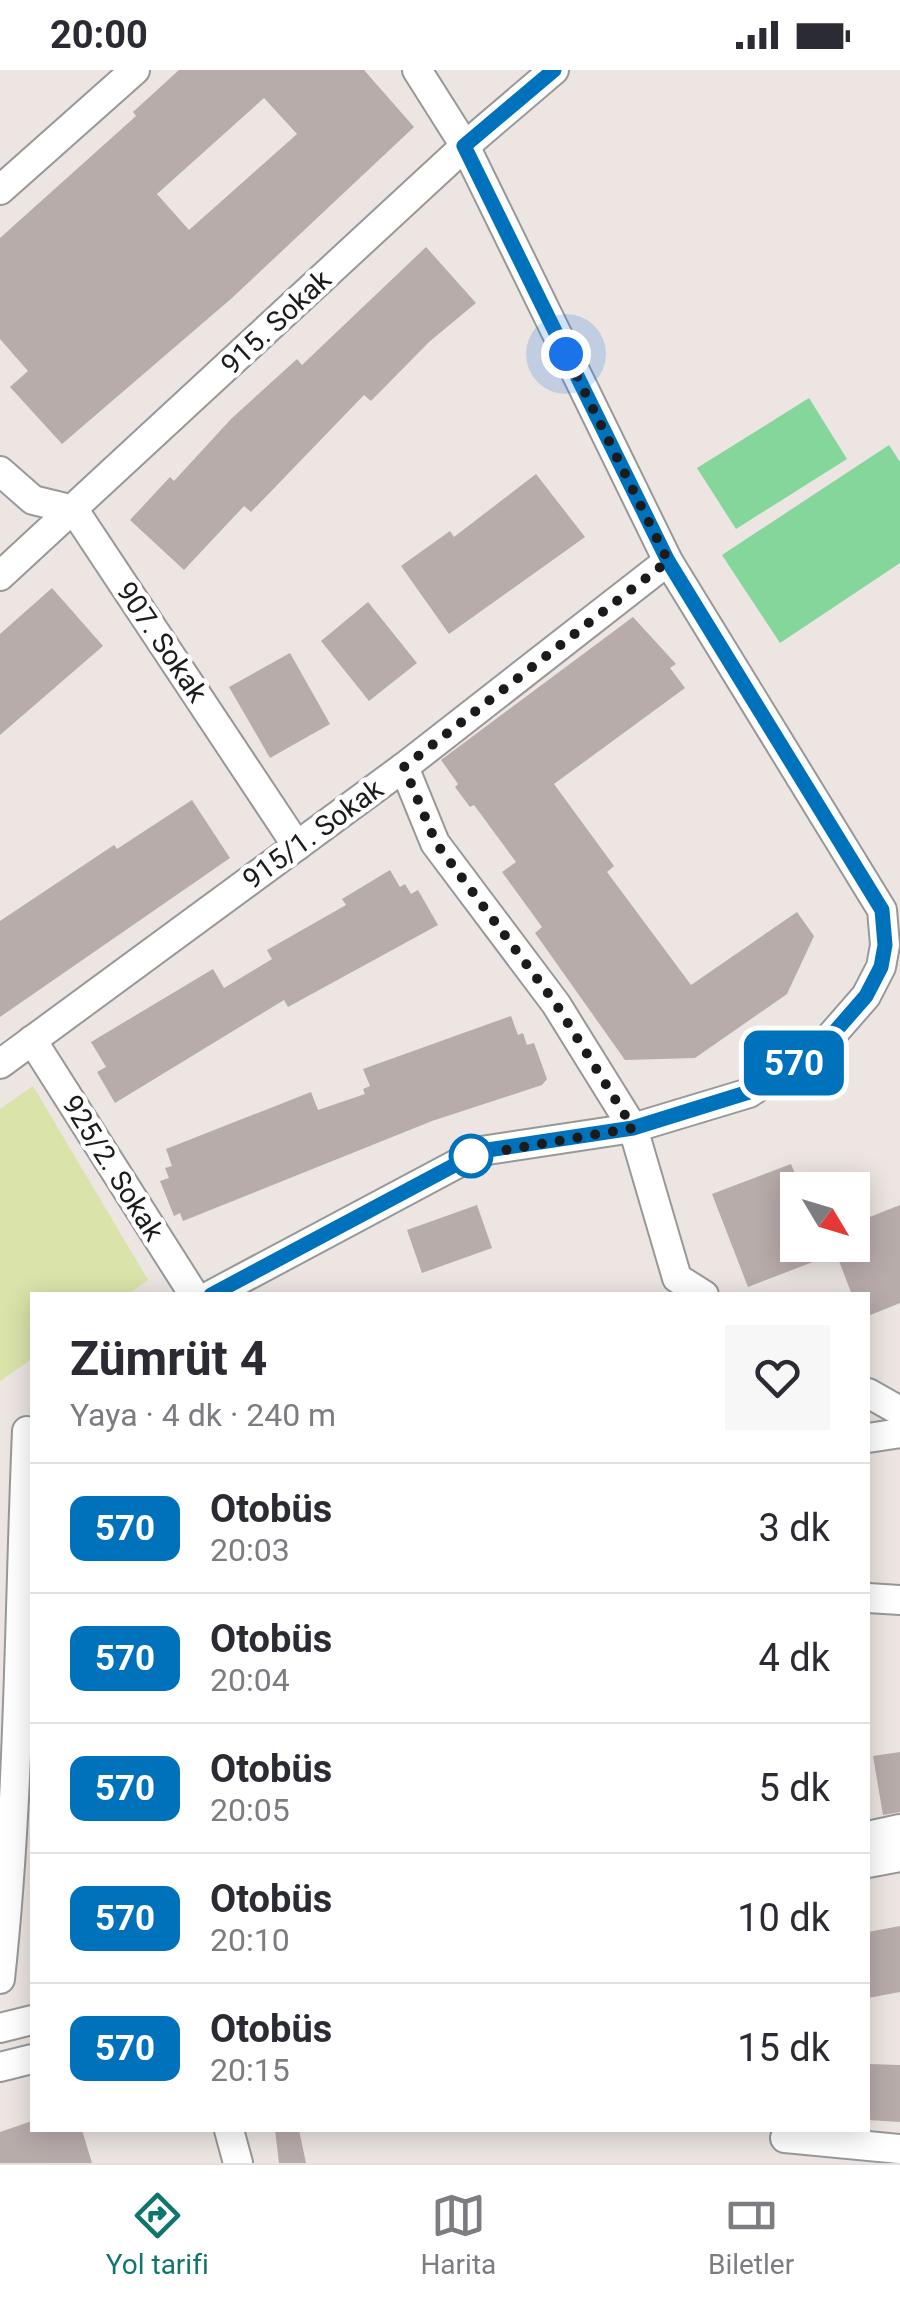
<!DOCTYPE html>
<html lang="tr">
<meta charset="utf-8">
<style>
body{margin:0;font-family:Roboto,sans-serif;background:#f7f7f7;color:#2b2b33;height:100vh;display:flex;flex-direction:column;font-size:38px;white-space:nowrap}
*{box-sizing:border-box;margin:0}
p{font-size:32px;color:#7c7c81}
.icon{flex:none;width:55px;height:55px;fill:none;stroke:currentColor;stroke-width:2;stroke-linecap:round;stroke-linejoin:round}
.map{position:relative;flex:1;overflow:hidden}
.sheet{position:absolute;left:30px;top:1222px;width:840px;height:840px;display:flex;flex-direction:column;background:#fff;border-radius:0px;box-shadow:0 5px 25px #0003}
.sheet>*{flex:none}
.badge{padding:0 20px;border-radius:15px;font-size:35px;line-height:65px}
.needle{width:65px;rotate:128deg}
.controls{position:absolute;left:780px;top:1102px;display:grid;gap:20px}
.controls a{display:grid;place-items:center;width:90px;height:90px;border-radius:0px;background:#fff;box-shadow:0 5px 25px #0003;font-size:50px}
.you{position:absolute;width:50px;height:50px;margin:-25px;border:8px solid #fff;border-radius:50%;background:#1a73e8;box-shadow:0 0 0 15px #1a73e833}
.map>.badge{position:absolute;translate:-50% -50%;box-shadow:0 0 0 5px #fff}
.round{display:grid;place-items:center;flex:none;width:105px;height:105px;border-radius:0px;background:#f7f7f7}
.overview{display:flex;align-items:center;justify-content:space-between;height:170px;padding:0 40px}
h1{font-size:48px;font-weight:700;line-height:75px}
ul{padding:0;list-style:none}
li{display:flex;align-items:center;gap:30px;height:130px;padding:0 40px;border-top:2px solid #e1e1e2}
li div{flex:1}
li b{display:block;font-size:38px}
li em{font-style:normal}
li .badge{min-width:110px;font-weight:700;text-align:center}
.status{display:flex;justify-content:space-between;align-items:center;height:70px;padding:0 50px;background:#fff;direction:ltr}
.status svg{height:28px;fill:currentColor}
.tabs{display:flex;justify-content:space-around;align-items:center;height:140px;border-top:2px solid #e1e1e2;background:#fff;font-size:28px;color:#7c7c81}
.tabs a{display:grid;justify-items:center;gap:5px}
.tabs .current{color:#0f766e}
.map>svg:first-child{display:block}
.grass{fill:#d9e3aa}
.pitch{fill:#84d69b}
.building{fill:#b8acab;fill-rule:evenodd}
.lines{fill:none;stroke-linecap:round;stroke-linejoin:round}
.minor-casing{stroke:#989898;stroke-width:32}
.minor{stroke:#fff;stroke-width:28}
.line-casing{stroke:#fff;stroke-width:22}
.line{stroke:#0072bc;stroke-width:15}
.walk{stroke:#1b1b1b;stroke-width:10;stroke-dasharray:0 18}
.stop-dot{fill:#fff;stroke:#0072bc;stroke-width:5}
.labels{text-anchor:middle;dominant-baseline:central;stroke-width:9;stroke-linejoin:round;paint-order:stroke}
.street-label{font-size:28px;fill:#1b1b1b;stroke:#fff}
</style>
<div class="status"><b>20:00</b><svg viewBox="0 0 49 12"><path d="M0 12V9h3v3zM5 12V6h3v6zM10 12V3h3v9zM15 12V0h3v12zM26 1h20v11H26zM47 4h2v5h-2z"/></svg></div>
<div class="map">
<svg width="900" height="2093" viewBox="0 0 900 2093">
<rect width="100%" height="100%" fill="#ece5e1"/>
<path class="grass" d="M 33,1016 L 148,1210 L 127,1225 L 32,1225 L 32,1289 L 0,1311 L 0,1039 Z"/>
<g class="pitch">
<path d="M 809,328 L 847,389 L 736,459 L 697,398 Z"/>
<path d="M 889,375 L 900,392 L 900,493 L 780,573 L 722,485 Z"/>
</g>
<g class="building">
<path d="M 179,0 L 364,0 L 414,57 L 232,228 L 62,374 L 10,317 L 28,301 L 0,269 L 0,168 L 136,46 L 133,42 ZM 264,28 L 297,64 L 189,160 L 157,124 Z"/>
<path d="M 426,177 L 476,233 L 429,272 L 371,331 L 364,325 L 251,442 L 244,436 L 184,500 L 130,450 L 170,407 L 174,411 L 231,349 L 297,289 L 302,295 Z"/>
<path d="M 536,404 L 585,467 L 449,564 L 401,496 L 450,461 L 454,467 Z"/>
<path d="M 52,518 L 103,576 L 0,665 L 0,564 Z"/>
<path d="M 368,532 L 417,593 L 369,631 L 321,571 Z"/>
<path d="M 633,547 L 676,594 L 670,598 L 685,618 L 554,714 L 614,796 L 607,802 L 691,915 L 797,842 L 814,866 L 787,924 L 695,988 L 625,990 L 535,863 L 542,857 L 502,802 L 516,792 L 474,735 L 470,737 L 455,717 L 458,714 L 441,690 Z"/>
<path d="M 290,583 L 330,654 L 270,688 L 229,617 Z"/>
<path d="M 192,730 L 230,788 L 0,947 L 0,851 L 114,775 L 117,779 Z"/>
<path d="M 390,800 L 400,817 L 405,814 L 411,824 L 418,820 L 438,855 L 288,937 L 284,930 L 115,1033 L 97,1002 L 106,997 L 91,972 L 213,899 L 224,918 L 272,889 L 267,880 L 346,835 L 342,829 Z"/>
<path d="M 511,946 L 518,965 L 523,963 L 527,975 L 534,973 L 547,1009 L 542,1015 L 432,1051 L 183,1151 L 180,1143 L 174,1146 L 160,1111 L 169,1108 L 165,1098 L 172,1096 L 166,1079 L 311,1022 L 318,1040 L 365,1024 L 363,1019 L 370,1016 L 363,999 Z"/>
<path d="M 791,1094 L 798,1111 L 798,1175 L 852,1175 L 852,1154 L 900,1135 L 900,1233 L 868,1246 L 868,1225 L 852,1225 L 836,1183 L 748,1217 L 712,1124 Z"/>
<path d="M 477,1135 L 492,1178 L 422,1203 L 407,1160 Z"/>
<path d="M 900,1682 L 900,1742 L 883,1745 L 873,1686 Z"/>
<path d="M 900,1856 L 900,1922 L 868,1928 L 868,1862 Z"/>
<path d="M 868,1994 L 900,1995 L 900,2052 L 868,2050 Z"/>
<path d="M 32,2051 L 32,2060 L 82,2060 L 92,2093 L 0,2093 L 0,2062 Z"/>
<path d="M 275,2060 L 299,2060 L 306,2093 L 279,2093 Z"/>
</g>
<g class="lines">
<g class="minor-casing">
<g id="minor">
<path d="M 0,120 L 135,0"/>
<path d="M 0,401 L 33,430 L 74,440 L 297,776"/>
<path d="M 0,506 L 465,76 L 554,0"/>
<path d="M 404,697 L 435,773 L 556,934 L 633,1058 L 677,1208 L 704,1225"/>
<path d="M 32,970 L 194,1225"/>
<path d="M 0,994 L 404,697 L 668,491"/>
<path d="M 211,1225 L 481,1081 L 633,1058 L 749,1023 L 825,973 L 866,926 L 881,897 L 885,875 L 882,840 L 668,491 L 465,76 L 417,0"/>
<path d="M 868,1323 L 900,1341"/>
<path d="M 868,1368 L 900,1363"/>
<path d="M 868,1528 L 900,1530"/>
<path d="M 868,1766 L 900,1759"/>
<path d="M 868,1793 L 900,1787"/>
<path d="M 0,1909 C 20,1726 19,1544 27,1361"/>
<path d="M 0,1958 L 32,1950"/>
<path d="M 0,1997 L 32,1989"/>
<path d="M 229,2060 L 238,2093"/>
<path d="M 785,2068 L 900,2079"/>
</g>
</g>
<use href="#minor" class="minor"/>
</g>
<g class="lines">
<g class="line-casing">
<path id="line" d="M 211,1225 L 481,1081 L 633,1058 L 749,1022 L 825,973 L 866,926 L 881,897 L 885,875 L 882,840 L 668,491 L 464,76 L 554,0"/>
</g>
<use href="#line" class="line"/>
<path class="walk" d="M 471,1086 L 633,1058 L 556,934 L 436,773 L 404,697 L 668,491 L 566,284"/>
</g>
<circle class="stop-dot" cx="471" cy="1086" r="20"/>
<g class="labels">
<g class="street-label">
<text transform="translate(276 252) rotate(-43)">915. Sokak</text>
<text transform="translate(162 572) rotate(56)">907. Sokak</text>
<text transform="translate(313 764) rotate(-36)">915/1. Sokak</text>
<text transform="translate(113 1098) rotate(58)">925/2. Sokak</text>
</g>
</g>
</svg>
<div class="controls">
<a><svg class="needle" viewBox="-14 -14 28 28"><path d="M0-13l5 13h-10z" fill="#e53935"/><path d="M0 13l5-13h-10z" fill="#7c7c81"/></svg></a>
</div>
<div class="you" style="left:566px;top:284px"></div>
<b class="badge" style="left:794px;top:993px;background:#0072bc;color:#fff">570</b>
<section class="sheet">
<div class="overview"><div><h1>Zümrüt 4</h1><p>Yaya · 4 dk · 240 m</p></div><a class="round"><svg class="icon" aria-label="heart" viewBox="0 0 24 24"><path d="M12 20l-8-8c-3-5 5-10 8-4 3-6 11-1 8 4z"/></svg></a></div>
<ul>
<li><span class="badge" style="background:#0072bc;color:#fff">570</span><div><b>Otobüs</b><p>20:03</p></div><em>3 dk</em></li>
<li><span class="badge" style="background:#0072bc;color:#fff">570</span><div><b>Otobüs</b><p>20:04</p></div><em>4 dk</em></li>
<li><span class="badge" style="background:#0072bc;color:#fff">570</span><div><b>Otobüs</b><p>20:05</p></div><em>5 dk</em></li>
<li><span class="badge" style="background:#0072bc;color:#fff">570</span><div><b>Otobüs</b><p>20:10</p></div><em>10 dk</em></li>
<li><span class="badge" style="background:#0072bc;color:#fff">570</span><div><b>Otobüs</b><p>20:15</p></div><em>15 dk</em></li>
</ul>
</section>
</div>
<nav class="tabs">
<a class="current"><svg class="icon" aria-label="directions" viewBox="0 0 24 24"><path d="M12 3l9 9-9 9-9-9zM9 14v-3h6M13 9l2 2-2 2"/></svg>Yol tarifi</a>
<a><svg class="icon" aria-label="map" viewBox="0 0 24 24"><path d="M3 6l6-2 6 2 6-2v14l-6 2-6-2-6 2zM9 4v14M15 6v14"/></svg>Harita</a>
<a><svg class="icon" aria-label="tickets" viewBox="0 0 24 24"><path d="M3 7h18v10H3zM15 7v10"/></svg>Biletler</a>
</nav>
